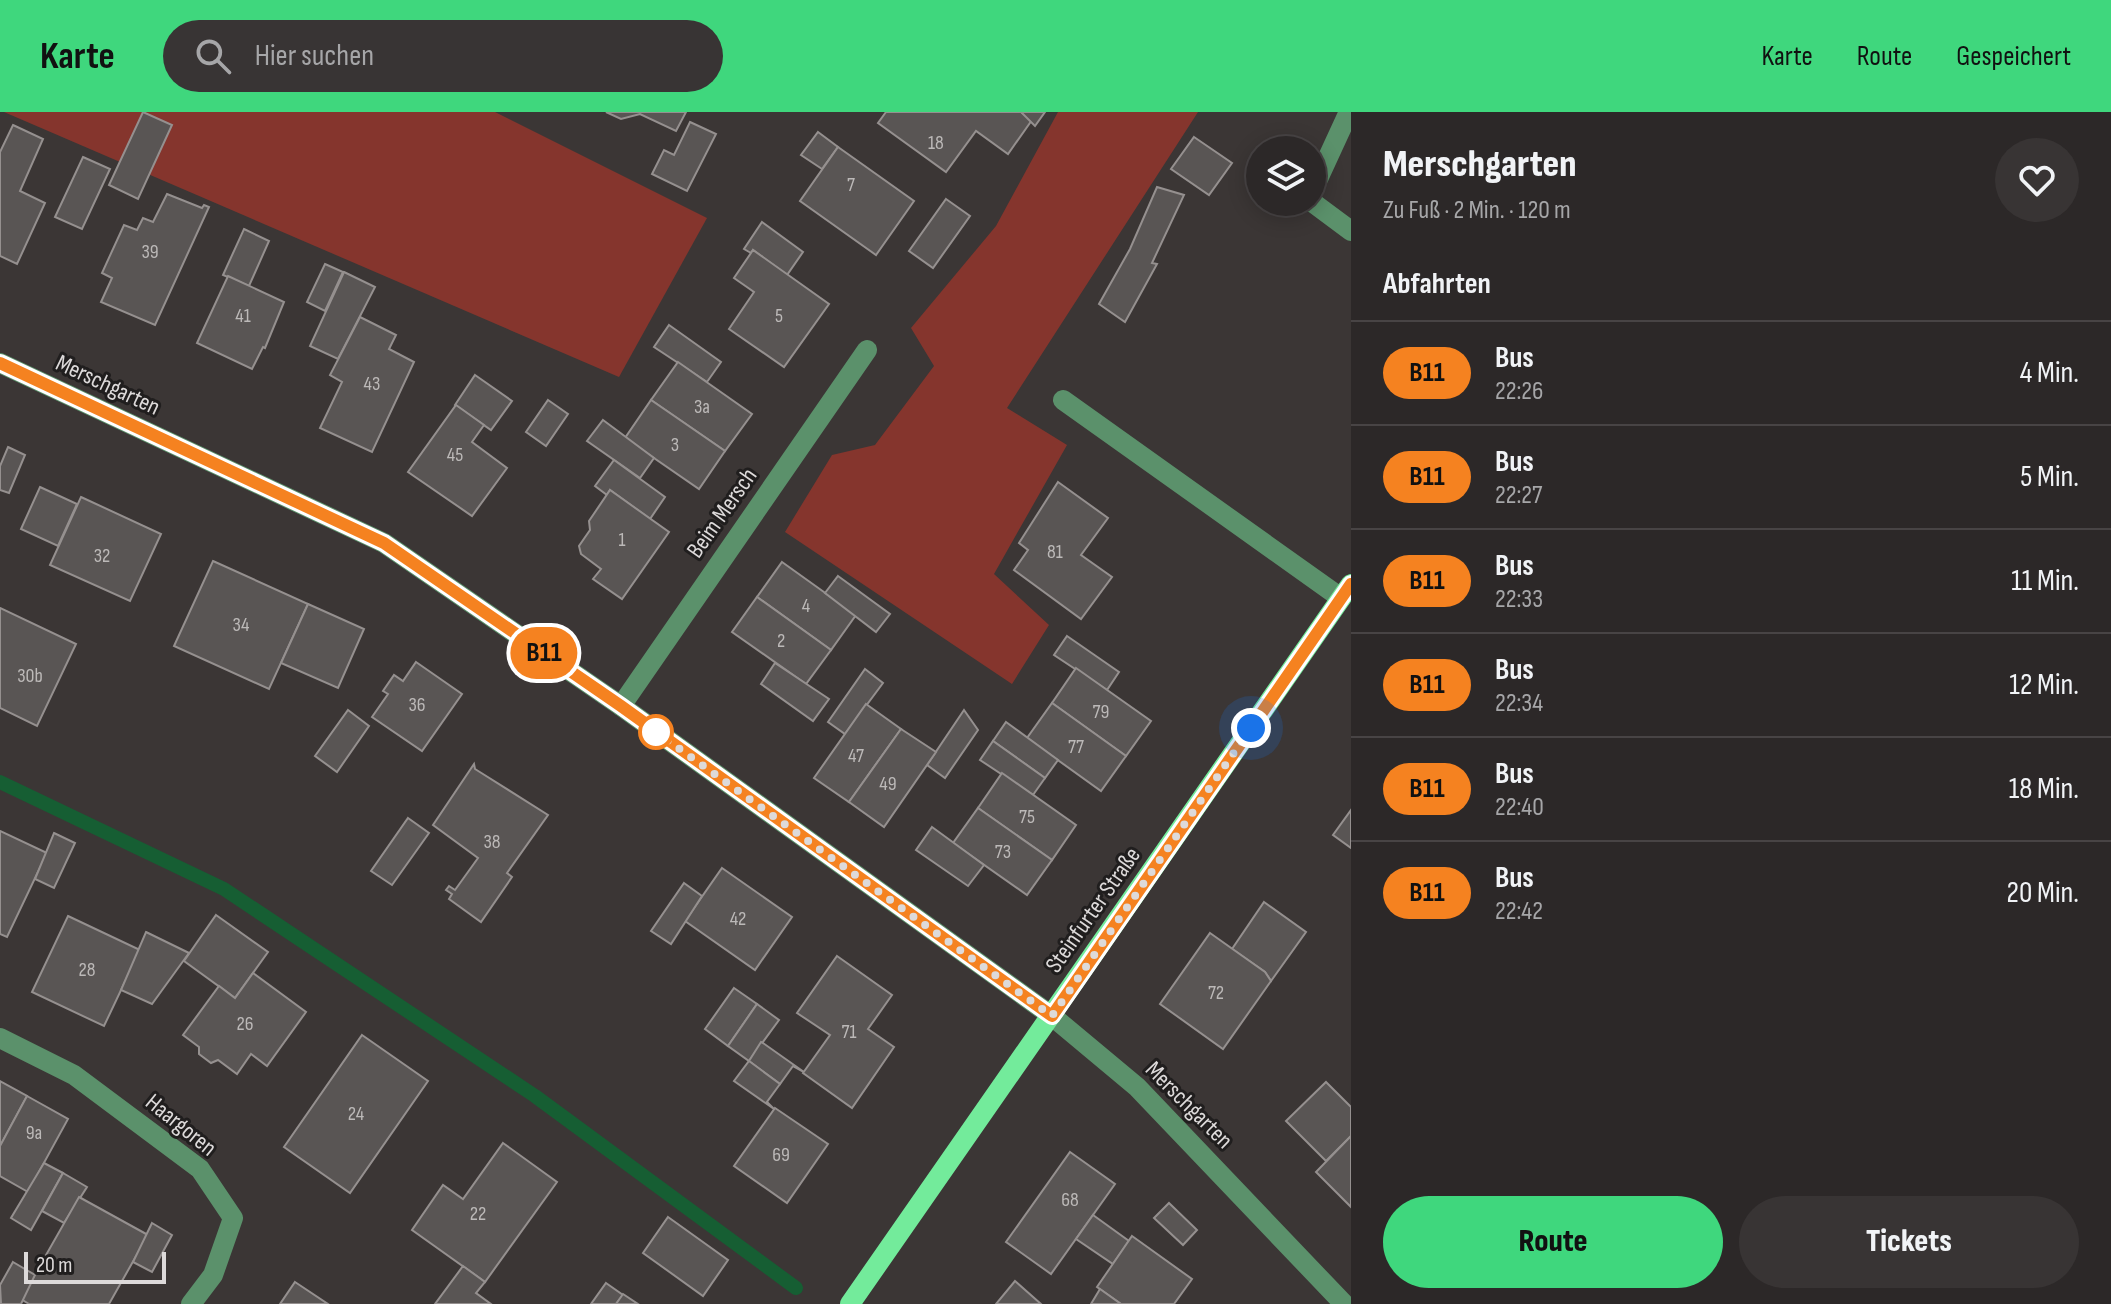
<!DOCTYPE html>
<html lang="de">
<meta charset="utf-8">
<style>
body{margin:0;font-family:"Sofia Sans Condensed",sans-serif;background:#383434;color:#f1f3f6;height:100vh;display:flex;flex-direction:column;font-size:30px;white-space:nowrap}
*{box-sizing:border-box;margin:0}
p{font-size:26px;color:#a6a6a8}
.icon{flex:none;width:44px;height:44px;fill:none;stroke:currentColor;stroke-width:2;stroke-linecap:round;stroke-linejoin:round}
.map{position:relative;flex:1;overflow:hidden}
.sheet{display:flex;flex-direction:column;background:#2c2828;width:760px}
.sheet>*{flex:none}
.badge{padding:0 16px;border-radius:26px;font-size:28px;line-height:52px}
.fabs{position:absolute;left:1246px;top:24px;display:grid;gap:16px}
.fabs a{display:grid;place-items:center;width:80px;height:80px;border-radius:50%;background:#2c2828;box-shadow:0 4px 20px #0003,0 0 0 2px #484445;font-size:40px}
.scale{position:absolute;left:24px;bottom:20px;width:142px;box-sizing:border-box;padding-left:8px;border:4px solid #dddada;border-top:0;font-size:22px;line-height:28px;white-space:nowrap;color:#dddada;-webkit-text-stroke:6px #201e1e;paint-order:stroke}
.you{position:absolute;width:40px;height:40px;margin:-20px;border:6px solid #fff;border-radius:50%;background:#1a73e8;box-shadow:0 0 0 12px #1a73e833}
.map>.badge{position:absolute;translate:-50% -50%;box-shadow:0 0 0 4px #fff}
h2{padding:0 32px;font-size:30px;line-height:72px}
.round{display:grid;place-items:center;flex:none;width:84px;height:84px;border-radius:42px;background:#383434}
.headline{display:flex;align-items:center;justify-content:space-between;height:136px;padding:0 32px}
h1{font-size:38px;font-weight:800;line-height:60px}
.button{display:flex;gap:16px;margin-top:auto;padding:16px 32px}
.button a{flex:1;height:92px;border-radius:48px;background:#3fd77d;color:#111;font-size:32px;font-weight:800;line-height:92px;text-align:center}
.button a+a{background:#383434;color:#f1f3f6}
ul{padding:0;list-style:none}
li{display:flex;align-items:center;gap:24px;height:104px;padding:0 32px;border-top:2px solid #484445}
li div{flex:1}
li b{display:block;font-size:30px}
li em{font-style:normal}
li .badge{min-width:88px;font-weight:700;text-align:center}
header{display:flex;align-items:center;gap:48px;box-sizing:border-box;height:112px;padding:0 40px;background:#3fd77d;color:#111}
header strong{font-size:38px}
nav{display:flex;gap:44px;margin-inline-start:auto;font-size:28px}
.search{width:560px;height:72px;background:#383434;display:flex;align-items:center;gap:20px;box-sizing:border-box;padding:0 28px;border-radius:44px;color:#a6a6a8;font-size:30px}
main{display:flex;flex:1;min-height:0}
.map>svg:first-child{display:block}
.green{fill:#85352d}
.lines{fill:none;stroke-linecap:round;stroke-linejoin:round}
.stream{stroke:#165e33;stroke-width:14}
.building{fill:#595554;stroke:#95908f;stroke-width:2}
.minor{stroke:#5b916b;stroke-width:20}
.major{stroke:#73eb9b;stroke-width:20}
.line-casing{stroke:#fff;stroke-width:18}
.line{stroke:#f58220;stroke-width:12}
.walk{stroke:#dddada;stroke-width:8;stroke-dasharray:0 14.4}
.stop-dot{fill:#fff;stroke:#f58220;stroke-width:4}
.labels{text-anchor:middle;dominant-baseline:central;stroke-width:6;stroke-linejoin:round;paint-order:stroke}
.number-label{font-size:20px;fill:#bcb9b8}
.street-label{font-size:24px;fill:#dddada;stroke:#201e1e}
</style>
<header>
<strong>Karte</strong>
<div class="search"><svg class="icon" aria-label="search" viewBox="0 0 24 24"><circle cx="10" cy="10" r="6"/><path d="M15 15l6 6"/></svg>Hier suchen</div>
<nav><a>Karte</a><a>Route</a><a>Gespeichert</a></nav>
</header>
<main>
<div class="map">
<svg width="1351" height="1192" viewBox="0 0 1351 1192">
<rect width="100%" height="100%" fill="#3b3635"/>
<g class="green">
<path d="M 4,0 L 495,0 L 707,106 L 619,265 Z"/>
<path d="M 1058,0 L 1198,0 L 1007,296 L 1067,333 L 994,462 L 1049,513 L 1012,572 L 785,420 L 832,343 L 875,333 L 934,254 L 911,216 L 996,114 Z"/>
</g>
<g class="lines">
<path class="stream" d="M 0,670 L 224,777 L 535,984 L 796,1176"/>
</g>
<g class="building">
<path d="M 143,0 L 172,13 L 138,87 L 109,73 Z"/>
<path d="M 606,0 L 686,0 L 676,19 L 640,2 L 621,7 Z"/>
<path d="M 886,0 L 1021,0 L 1032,8 L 1008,42 L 976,19 L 946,60 L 878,11 Z"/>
<path d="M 1021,0 L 1045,0 L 1035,14 Z"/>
<path d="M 690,10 L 716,22 L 687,79 L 652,62 L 664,38 L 674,43 Z"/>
<path d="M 13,13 L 43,27 L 20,79 L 45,91 L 17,152 L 0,144 L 0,40 Z"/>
<path d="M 818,20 L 838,35 L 822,57 L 801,43 Z"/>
<path d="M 1194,25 L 1232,51 L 1209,83 L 1171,57 Z"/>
<path d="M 838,35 L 914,89 L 876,143 L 800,89 Z"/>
<path d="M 83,45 L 110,57 L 82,117 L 55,105 Z"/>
<path d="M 1157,75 L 1184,83 L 1152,151 L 1157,152 L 1125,210 L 1099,192 L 1130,137 Z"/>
<path d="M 167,82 L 202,96 L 204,93 L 209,95 L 155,213 L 101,190 L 112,166 L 102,161 L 124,113 L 137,118 L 143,106 L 153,110 Z"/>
<path d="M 946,87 L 970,104 L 933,156 L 909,139 Z"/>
<path d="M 762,110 L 803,140 L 787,163 L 753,138 L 751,141 L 744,137 Z"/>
<path d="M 244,117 L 269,129 L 249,174 L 223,163 Z"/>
<path d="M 753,138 L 829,192 L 784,255 L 729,217 L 754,180 L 734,166 Z"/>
<path d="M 325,152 L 343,160 L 325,199 L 307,190 Z"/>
<path d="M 344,160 L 375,175 L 338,247 L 310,234 Z"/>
<path d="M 228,164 L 284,190 L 265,236 L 263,235 L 252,257 L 197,231 Z"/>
<path d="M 360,205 L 396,223 L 389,237 L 414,250 L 372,340 L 320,316 L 342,270 L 330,263 Z"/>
<path d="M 669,213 L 721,250 L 707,270 L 654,235 Z"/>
<path d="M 678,250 L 752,302 L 725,339 L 651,288 Z"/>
<path d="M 475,263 L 512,289 L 491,318 L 455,293 Z"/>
<path d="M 548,288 L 568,302 L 546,334 L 526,320 Z"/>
<path d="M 651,288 L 725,339 L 699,377 L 625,326 Z"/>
<path d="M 456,293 L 484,313 L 472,330 L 507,356 L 472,404 L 408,360 Z"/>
<path d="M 603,308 L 654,346 L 640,366 L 587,329 Z"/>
<path d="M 8,335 L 25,343 L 9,381 L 0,378 L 0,354 Z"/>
<path d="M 614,348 L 665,385 L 650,407 L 610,378 L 607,383 L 595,374 Z"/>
<path d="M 1058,370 L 1108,406 L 1081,443 L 1112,465 L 1081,507 L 1014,458 L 1028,438 L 1019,431 Z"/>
<path d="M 40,375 L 77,392 L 58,434 L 21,417 Z"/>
<path d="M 610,378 L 669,420 L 622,487 L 593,467 L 601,457 L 581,442 L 579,434 L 590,418 L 589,409 Z"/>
<path d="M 81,385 L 161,422 L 130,489 L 50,453 Z"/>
<path d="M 213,449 L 308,492 L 269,577 L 174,534 Z"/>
<path d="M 782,450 L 856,503 L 831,538 L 757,485 Z"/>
<path d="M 838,464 L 890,502 L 876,520 L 825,481 Z"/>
<path d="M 757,485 L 831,538 L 806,572 L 732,520 Z"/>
<path d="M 308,492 L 364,517 L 338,576 L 281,551 Z"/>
<path d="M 0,496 L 76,532 L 37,614 L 0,596 Z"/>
<path d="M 1067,524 L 1119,560 L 1107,578 L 1054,543 Z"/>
<path d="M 416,550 L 462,582 L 422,639 L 372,605 L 388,582 L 383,579 L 394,563 L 403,569 Z"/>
<path d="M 775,551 L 829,587 L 813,609 L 761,572 Z"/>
<path d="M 1076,556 L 1151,609 L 1126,644 L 1052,591 Z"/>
<path d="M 865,557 L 883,571 L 845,622 L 828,610 Z"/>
<path d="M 1052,591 L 1126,644 L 1101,679 L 1027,626 Z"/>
<path d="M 866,592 L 901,617 L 849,690 L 814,666 Z"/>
<path d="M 348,598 L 369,614 L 337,660 L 315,644 Z"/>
<path d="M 964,598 L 978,618 L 945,666 L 927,653 Z"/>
<path d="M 1006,610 L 1058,648 L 1045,666 L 993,629 Z"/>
<path d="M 901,617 L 936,640 L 884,715 L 849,690 Z"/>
<path d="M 993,629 L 1045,666 L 1033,683 L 980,648 Z"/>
<path d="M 474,652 L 475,657 L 548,703 L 507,761 L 512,765 L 481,810 L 449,787 L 452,782 L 446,778 L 449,774 L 455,778 L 478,746 L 433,713 Z"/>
<path d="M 1002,661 L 1076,713 L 1052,748 L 978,696 Z"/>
<path d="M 978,696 L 1052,748 L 1027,783 L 953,731 Z"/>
<path d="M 1351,698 L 1351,736 L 1333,723 Z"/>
<path d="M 408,706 L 429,721 L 392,773 L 371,759 Z"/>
<path d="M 932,715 L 984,753 L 968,774 L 916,738 Z"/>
<path d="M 0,719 L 47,741 L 7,825 L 0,822 Z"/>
<path d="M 54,721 L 75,731 L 54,776 L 35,767 Z"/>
<path d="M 722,756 L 792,805 L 755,858 L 685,809 Z"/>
<path d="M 684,771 L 702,784 L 671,832 L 651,819 Z"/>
<path d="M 1264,790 L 1306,820 L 1271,869 L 1265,860 L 1232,837 Z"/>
<path d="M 216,803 L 268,840 L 235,886 L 184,849 Z"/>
<path d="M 68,804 L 140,838 L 104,914 L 32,880 Z"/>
<path d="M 146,820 L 189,841 L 152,892 L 121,878 Z"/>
<path d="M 1210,821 L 1265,860 L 1271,869 L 1223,937 L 1160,892 Z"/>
<path d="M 837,844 L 892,883 L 868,917 L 894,935 L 852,996 L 803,961 L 830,923 L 797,901 Z"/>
<path d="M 253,861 L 306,900 L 267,954 L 251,942 L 237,962 L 218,948 L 211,951 L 199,942 L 199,935 L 183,923 L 219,874 L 235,886 Z"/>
<path d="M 734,876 L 757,892 L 728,934 L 705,917 Z"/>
<path d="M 757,892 L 779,908 L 749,949 L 728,934 Z"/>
<path d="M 362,923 L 428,969 L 350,1081 L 284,1035 Z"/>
<path d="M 761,930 L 763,931 L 804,960 L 793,954 L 780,972 L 749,949 Z"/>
<path d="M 749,949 L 780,972 L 767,990 L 774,997 L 734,969 Z"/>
<path d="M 0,969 L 27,984 L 0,1034 Z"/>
<path d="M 1326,970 L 1351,995 L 1351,1024 L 1326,1049 L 1286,1009 Z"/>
<path d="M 27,984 L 68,1007 L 28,1080 L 0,1064 L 0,1034 Z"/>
<path d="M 775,996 L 828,1032 L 787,1091 L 734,1054 Z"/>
<path d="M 1351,1024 L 1351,1095 L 1316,1060 Z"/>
<path d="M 503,1031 L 557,1070 L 485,1170 L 412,1118 L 443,1073 L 463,1087 Z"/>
<path d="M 1070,1040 L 1115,1072 L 1051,1162 L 1006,1130 Z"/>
<path d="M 44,1051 L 63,1061 L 31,1118 L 11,1106 Z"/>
<path d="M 63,1061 L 87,1075 L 64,1111 L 42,1099 Z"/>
<path d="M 79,1085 L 148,1123 L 109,1192 L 29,1192 L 21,1187 Z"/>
<path d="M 1169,1091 L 1197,1118 L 1183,1133 L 1154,1106 Z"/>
<path d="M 1093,1103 L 1129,1129 L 1113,1152 L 1076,1127 Z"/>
<path d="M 668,1105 L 728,1148 L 703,1184 L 643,1141 Z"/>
<path d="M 152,1111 L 172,1123 L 152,1160 L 133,1150 Z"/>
<path d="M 1132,1124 L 1192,1167 L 1174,1192 L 1121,1192 L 1097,1175 Z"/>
<path d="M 13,1150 L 35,1163 L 21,1192 L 1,1192 L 0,1173 Z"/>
<path d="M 463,1154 L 485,1170 L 476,1181 L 491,1192 L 435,1192 Z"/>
<path d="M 1015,1169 L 1041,1192 L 996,1192 Z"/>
<path d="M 295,1170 L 328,1192 L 280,1192 Z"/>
<path d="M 606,1171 L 623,1183 L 616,1192 L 591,1192 Z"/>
<path d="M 1100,1177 L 1121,1192 L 1091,1192 Z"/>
<path d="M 623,1182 L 638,1192 L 616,1192 Z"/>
</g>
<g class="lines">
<g class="minor">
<path d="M 1312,80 L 1347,4"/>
<path d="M 1312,90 L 1351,119"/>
<path d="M 0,251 L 384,431 L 621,594 L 1052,904 L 1137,975 L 1344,1192"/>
<path d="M 1063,288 L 1341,486"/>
<path d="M 621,594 L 867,238"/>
<path d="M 0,926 L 74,963 L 200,1057 L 233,1106 L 213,1163 L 191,1192"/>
</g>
<path class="major" d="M 850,1192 L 1351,472"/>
</g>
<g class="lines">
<g class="line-casing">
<path id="line" d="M 0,251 L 384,431 L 621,594 L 1052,904 L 1351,472"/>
</g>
<use href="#line" class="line"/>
<path class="walk" d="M 656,620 L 1052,904 L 1251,616"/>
</g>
<circle class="stop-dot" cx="656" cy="620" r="16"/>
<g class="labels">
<g class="number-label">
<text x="936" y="31">18</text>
<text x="851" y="73">7</text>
<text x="150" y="140">39</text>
<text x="243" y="204">41</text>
<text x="779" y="204">5</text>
<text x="372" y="272">43</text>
<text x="702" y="295">3a</text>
<text x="675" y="333">3</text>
<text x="455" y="343">45</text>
<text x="622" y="428">1</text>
<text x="1055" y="440">81</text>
<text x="102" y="444">32</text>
<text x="806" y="494">4</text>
<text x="241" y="513">34</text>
<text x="781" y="529">2</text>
<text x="30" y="564">30b</text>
<text x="417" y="593">36</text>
<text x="1101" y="600">79</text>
<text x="1076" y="635">77</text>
<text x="856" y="644">47</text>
<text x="888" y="672">49</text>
<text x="1027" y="705">75</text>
<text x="492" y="730">38</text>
<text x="1003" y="740">73</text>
<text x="738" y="807">42</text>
<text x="87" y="858">28</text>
<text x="1216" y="881">72</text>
<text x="245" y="912">26</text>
<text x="849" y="920">71</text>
<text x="356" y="1002">24</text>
<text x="34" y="1021">9a</text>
<text x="781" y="1043">69</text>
<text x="1070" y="1088">68</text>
<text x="478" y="1102">22</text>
</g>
<g class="street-label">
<text transform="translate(108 273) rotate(25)">Merschgarten</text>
<text transform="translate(722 401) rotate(-55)">Beim Mersch</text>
<text transform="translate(1093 798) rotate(-55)">Steinfurter Straße</text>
<text transform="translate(1189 993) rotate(45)">Merschgarten</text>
<text transform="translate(181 1013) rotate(39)">Haargoren</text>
</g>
</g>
</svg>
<div class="fabs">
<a><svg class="icon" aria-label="layers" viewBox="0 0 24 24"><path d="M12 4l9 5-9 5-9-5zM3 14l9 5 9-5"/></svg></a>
</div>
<div class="scale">20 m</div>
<div class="you" style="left:1251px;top:616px"></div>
<b class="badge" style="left:544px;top:541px;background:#f58220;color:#111">B11</b>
</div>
<section class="sheet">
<div class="headline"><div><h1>Merschgarten</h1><p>Zu Fuß · 2 Min. · 120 m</p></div><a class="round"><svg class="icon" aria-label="heart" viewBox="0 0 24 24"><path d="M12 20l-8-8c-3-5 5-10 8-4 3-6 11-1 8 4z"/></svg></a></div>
<h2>Abfahrten</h2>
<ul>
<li><span class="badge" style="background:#f58220;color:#111">B11</span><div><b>Bus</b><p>22:26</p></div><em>4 Min.</em></li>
<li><span class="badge" style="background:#f58220;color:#111">B11</span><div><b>Bus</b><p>22:27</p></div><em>5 Min.</em></li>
<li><span class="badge" style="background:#f58220;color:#111">B11</span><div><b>Bus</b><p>22:33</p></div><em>11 Min.</em></li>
<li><span class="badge" style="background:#f58220;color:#111">B11</span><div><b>Bus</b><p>22:34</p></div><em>12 Min.</em></li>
<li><span class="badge" style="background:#f58220;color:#111">B11</span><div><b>Bus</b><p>22:40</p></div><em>18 Min.</em></li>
<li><span class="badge" style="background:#f58220;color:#111">B11</span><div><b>Bus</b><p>22:42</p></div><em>20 Min.</em></li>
</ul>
<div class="button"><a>Route</a><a>Tickets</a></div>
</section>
</main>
